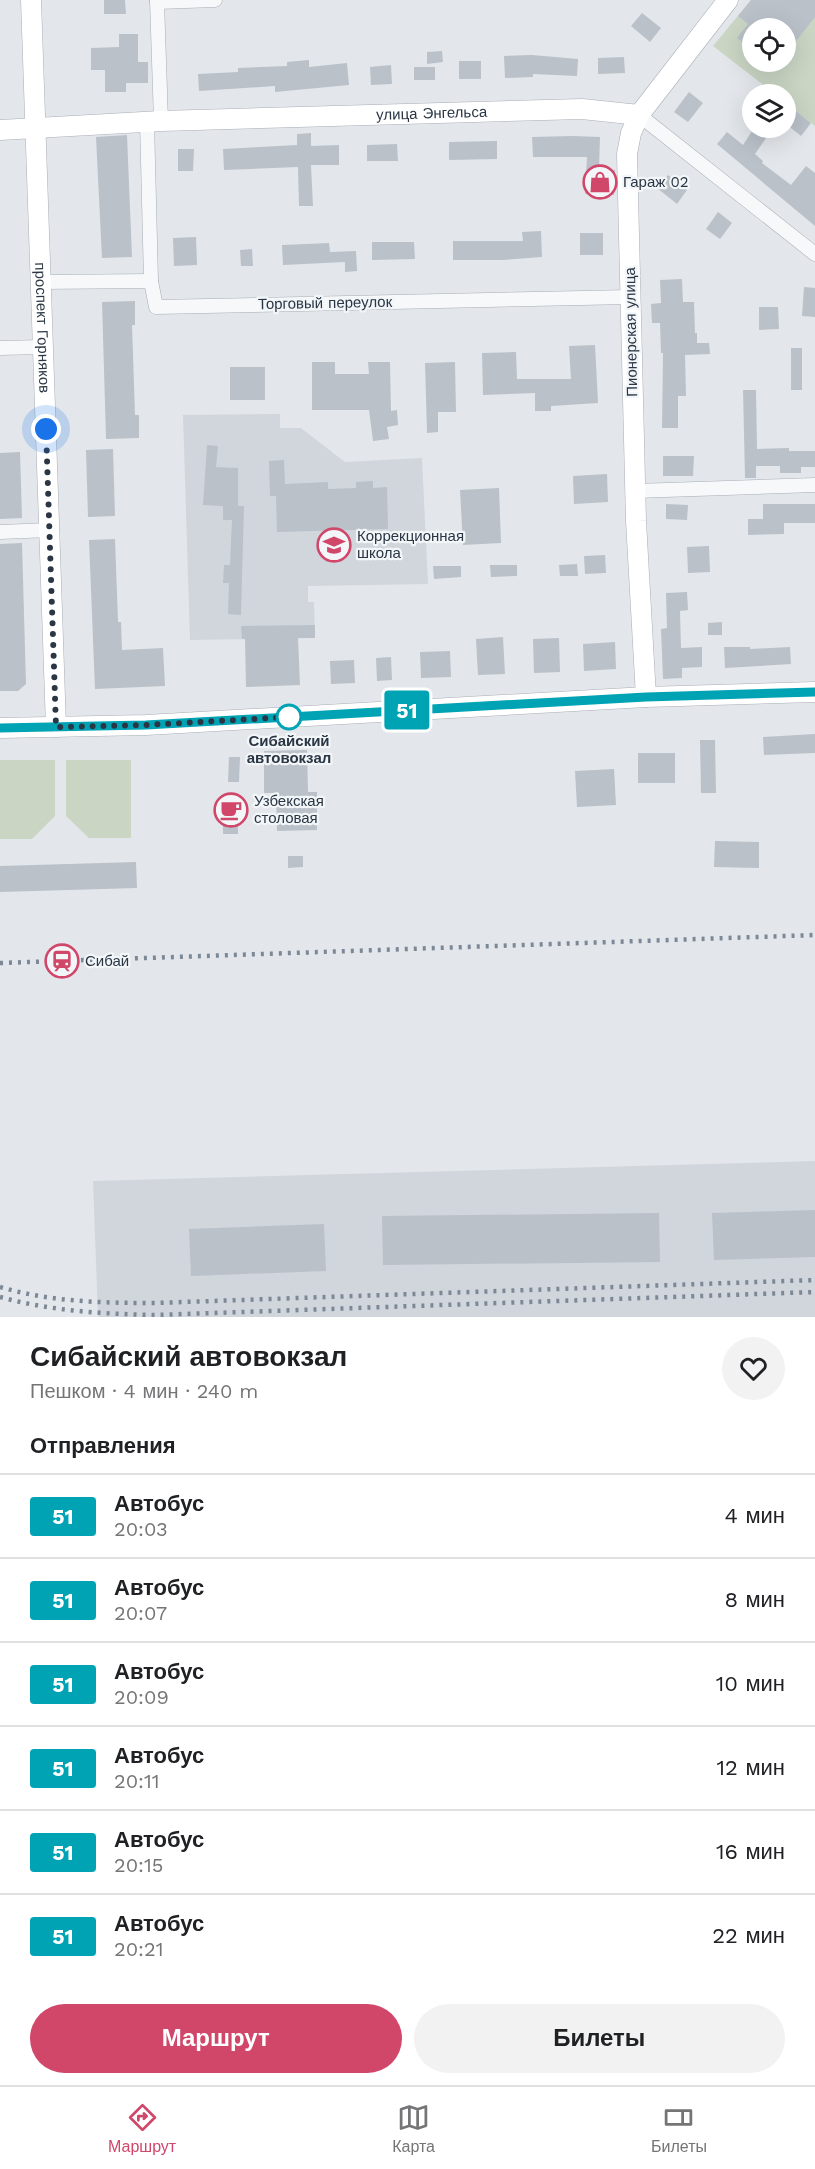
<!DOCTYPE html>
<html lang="ru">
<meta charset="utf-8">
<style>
body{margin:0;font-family:"Work Sans",sans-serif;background:#f2f2f2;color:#202124;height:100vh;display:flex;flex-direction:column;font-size:22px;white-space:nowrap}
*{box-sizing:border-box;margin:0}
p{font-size:20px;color:#757577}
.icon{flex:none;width:33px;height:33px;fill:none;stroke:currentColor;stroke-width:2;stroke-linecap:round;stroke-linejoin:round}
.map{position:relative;height:1317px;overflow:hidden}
.side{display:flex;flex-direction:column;background:#fff;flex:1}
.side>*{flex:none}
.badge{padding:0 12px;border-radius:4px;font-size:21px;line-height:39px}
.buttons{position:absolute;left:742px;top:18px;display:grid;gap:12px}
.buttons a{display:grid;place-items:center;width:54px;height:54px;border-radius:50%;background:#fff;box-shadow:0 6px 24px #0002;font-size:30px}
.you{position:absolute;width:30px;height:30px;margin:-15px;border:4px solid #fff;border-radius:50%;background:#1a73e8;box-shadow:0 0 0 9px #1a73e833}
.map>.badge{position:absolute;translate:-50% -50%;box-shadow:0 0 0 3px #fff}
h2{padding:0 30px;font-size:22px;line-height:54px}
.round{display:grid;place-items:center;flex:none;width:63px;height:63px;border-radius:32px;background:#f2f2f2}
.summary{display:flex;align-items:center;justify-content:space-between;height:102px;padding:0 30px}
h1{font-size:28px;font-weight:700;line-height:45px}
.primary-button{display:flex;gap:12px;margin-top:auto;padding:12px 30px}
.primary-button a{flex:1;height:69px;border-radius:36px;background:#d1476a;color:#fff;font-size:24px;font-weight:700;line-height:69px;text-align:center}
.primary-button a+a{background:#f2f2f2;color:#202124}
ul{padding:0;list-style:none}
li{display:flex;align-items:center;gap:18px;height:84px;padding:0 30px;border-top:2px solid #e0e0e0}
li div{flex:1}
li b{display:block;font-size:22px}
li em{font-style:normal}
li .badge{min-width:66px;font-weight:700;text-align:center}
.tabs{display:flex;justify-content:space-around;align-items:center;height:84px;border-top:2px solid #e0e0e0;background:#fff;font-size:16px;color:#757577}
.tabs a{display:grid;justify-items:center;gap:3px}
.tabs .on{color:#d1476a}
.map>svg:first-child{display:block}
.built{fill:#d1d6dd}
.green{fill:#cad5c4;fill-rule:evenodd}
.building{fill:#bac1c9}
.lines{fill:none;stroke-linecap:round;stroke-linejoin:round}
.street-casing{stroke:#a8aeb6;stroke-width:15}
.secondary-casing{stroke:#a8aeb6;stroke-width:21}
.street{stroke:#f6f8f9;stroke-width:14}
.secondary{stroke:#fff;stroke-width:20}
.rail{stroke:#7c8895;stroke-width:4.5;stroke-dasharray:3 6;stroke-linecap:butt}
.line-casing{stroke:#fff;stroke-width:14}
.line{stroke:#00a3b4;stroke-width:9}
.walk{stroke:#2a3644;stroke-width:6;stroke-dasharray:0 10.8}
.stop-dot{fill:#fff;stroke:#00a3b4;stroke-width:3}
.labels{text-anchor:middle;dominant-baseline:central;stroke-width:4.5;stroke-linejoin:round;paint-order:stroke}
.street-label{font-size:15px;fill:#2a3644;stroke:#f3f6f8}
.poi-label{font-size:15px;fill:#2a3644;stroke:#f3f6f8;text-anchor:start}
.stop-label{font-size:15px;font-weight:bold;fill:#2a3644;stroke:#f3f6f8}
</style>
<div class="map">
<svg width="815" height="1317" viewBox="0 0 815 1317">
<rect width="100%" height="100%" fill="#e3e7eb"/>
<g class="built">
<path d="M 280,414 L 280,428 L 301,428 L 345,462 L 422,458 L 428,584 L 308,586 L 308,602 L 314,602 L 315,638 L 190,640 L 183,415 Z"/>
<path d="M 815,1161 L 815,1317 L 98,1317 L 93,1181 Z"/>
</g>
<g class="green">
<path d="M 751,0 L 815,0 L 815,126 L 786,103 L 786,94 L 775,94 L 713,46 ZM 753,28 L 786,28 L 786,62 L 753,62 Z"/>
<path d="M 0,760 L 55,760 L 55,816 L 32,839 L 0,839 Z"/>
<path d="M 66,760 L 131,760 L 131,838 L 89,838 L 66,816 Z"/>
</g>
<g class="building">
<path d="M 104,0 L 125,0 L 126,14 L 104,14 Z"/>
<path d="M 751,0 L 815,0 L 815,17 L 786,54 L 786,28 L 753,28 L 753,51 L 737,38 L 748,24 L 738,16 Z"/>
<path d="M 642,13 L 661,28 L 650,42 L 631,26 Z"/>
<path d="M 119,34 L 138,34 L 138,62 L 148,62 L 148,83 L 126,83 L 126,92 L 105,92 L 105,70 L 91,70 L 91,48 L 119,47 Z"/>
<path d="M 442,51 L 443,62 L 427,64 L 427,52 Z"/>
<path d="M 532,55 L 578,59 L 577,76 L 533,74 L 533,77 L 505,78 L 504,56 Z"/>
<path d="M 624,57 L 625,73 L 598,74 L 598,58 Z"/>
<path d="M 309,60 L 309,67 L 347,63 L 349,85 L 275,92 L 275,86 L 199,91 L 198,74 L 238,72 L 238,68 L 287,66 L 287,62 Z"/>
<rect x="459" y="61" width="22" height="18"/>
<path d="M 391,65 L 392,84 L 371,85 L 370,67 Z"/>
<rect x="414" y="67" width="21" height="13"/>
<path d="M 689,92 L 703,103 L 688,122 L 674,112 Z"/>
<path d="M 786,103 L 811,123 L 801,136 L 786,124 Z"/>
<path d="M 754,128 L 773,128 L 755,154 L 763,161 L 762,163 L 791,185 L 806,166 L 815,173 L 815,226 L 717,144 L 727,132 L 743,145 Z"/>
<path d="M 311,133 L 311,146 L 339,145 L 339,165 L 311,165 L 313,206 L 299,206 L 298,167 L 224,170 L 223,149 L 297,145 L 297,134 Z"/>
<path d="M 127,135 L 132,257 L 102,258 L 96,137 Z"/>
<path d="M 573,136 L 600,137 L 599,169 L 615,170 L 614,195 L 585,194 L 587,157 L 533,157 L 532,137 Z"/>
<path d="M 497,141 L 497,159 L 449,160 L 449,142 Z"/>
<path d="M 397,144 L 398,161 L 367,161 L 367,145 Z"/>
<path d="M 178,149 L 194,149 L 193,171 L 178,171 Z"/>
<path d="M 668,175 L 687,190 L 677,204 L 657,188 Z"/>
<path d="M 718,212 L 732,223 L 720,239 L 706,229 Z"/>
<path d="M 541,231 L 542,257 L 503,260 L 453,260 L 453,241 L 523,241 L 522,232 Z"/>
<rect x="580" y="233" width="23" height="22"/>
<path d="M 196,237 L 197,265 L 174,266 L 173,238 Z"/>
<path d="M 372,242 L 414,242 L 415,259 L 372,260 Z"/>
<path d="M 329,243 L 330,252 L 356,251 L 357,271 L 345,272 L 345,262 L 283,265 L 282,245 Z"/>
<path d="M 252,249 L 253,266 L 241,266 L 240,250 Z"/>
<path d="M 682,279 L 683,302 L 694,302 L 695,333 L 697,333 L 697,343 L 709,343 L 710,354 L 685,355 L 686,396 L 678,396 L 678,428 L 662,428 L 663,353 L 661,353 L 660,323 L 652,323 L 651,304 L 661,303 L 660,280 Z"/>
<path d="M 804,287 L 815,288 L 815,317 L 802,316 Z"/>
<path d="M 135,301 L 135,325 L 132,325 L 135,415 L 139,415 L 139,438 L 106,439 L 102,302 Z"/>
<path d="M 759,307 L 778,307 L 779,329 L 759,330 Z"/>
<path d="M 595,345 L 598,403 L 551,406 L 551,411 L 535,411 L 535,393 L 483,395 L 482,353 L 516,352 L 517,379 L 571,379 L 569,346 Z"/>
<rect x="791" y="348" width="11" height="42"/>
<path d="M 312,362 L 335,362 L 335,374 L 369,374 L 368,362 L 390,362 L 391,411 L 397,410 L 398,425 L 387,427 L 389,439 L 373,441 L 369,410 L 312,410 Z"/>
<path d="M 455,362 L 456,412 L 438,412 L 438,432 L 427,433 L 425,363 Z"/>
<rect x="230" y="367" width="35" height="33"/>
<path d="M 743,390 L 756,390 L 757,449 L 789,448 L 789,451 L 815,451 L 815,467 L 801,467 L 801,473 L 780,473 L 780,466 L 756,466 L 756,478 L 745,478 Z"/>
<path d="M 207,445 L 218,446 L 216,467 L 238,468 L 238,506 L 244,506 L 241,615 L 228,614 L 229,583 L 223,583 L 224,565 L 230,565 L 232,520 L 223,520 L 223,506 L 203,505 Z"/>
<path d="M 113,449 L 115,516 L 88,517 L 86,450 Z"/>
<path d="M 20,452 L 22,518 L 0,519 L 0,453 Z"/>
<path d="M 663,456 L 694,456 L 693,476 L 663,476 Z"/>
<path d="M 284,460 L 285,484 L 328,482 L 328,489 L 356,488 L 356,482 L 373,481 L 373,488 L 387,487 L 388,529 L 277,532 L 276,496 L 270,496 L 269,461 Z"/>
<path d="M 607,474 L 608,502 L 574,504 L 573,476 Z"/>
<path d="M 499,488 L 501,543 L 463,545 L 460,490 Z"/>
<path d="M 666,504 L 688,505 L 687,520 L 666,519 Z"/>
<path d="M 763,504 L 815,504 L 815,523 L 784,523 L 784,534 L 748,535 L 748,519 L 763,519 Z"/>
<path d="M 115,539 L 118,622 L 121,622 L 122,650 L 163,648 L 165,686 L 95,689 L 89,540 Z"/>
<path d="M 22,543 L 26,684 L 18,691 L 0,691 L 0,544 Z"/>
<path d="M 709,546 L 710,572 L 688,573 L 687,547 Z"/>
<path d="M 605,555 L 606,573 L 585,574 L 584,556 Z"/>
<path d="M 577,564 L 578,576 L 560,576 L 559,565 Z"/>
<path d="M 490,565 L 517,565 L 517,576 L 491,577 Z"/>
<path d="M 433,566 L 461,566 L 461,577 L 434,579 Z"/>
<path d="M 687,592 L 688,610 L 680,611 L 681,648 L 702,647 L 702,667 L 682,668 L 682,678 L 663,679 L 661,629 L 667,628 L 666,593 Z"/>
<path d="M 722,622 L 722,635 L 708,635 L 708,623 Z"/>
<path d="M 315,625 L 315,638 L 298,638 L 300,685 L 246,687 L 245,639 L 242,639 L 241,626 Z"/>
<path d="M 503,637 L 505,674 L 478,675 L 476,639 Z"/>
<path d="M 559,638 L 560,672 L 534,673 L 533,639 Z"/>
<path d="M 615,642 L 616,669 L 584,671 L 583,644 Z"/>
<path d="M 724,647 L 750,647 L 750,649 L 790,647 L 791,664 L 725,668 Z"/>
<path d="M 450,651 L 451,677 L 421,678 L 420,652 Z"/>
<path d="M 391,657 L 392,680 L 377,681 L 376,658 Z"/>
<path d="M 354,660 L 355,683 L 331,684 L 330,661 Z"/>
<path d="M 815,734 L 815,753 L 764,755 L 763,737 Z"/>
<path d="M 700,740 L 715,740 L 716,793 L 701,793 Z"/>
<path d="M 307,750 L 308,792 L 317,792 L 317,830 L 277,831 L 276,793 L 264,793 L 264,751 Z"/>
<rect x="638" y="753" width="37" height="30"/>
<path d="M 229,757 L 240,757 L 239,782 L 228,782 Z"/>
<path d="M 614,769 L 616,805 L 577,807 L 575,771 Z"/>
<rect x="223" y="798" width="15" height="36"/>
<path d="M 715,841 L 759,842 L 759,868 L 714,867 Z"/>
<path d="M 288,856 L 303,856 L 303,867 L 288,868 Z"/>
<path d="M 136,862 L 137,888 L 0,892 L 0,866 Z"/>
<path d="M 815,1210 L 815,1257 L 714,1260 L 712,1213 Z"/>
<path d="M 659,1213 L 660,1262 L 383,1265 L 382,1216 Z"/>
<path d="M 324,1224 L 326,1271 L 191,1276 L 189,1229 Z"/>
</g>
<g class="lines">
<g class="street-casing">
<g id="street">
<path d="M 157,0 L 161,121"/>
<path d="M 157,2 L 215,0"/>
<path d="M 639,115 L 815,254"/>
<path d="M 147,121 L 151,281"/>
<path d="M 41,282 L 151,281 L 156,307 L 630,297"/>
<path d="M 0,348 L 43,347"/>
<path d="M 635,491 L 815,485"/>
<path d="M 0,532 L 50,530"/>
</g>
</g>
<g class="secondary-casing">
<g id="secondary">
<path id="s1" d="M 31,0 L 56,727"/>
<path id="s2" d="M 0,130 L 161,121 L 582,109 L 639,115"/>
<path d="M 646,697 L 636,521 L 627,154 L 631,133 L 639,115 L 728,0"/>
<path d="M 0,728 L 146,725 L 646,697 L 815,692"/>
</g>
</g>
<use href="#street" class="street"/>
<use href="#secondary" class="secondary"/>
<g class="rail">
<path d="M 0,963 L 815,935"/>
<path d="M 0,1287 C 51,1302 102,1303 155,1303 L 815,1280"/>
<path d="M 0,1297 C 51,1311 103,1314 156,1315 L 815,1292"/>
</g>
</g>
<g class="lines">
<g class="line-casing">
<path id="line" d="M 0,728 L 146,725 L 646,697 L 815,692"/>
</g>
<use href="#line" class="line"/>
<path class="walk" d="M 46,429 L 56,727 L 146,725 L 289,717"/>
</g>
<defs>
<g id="shop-ring" transform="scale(1.725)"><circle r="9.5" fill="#f3f6f8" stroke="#d1476a" stroke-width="1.5"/><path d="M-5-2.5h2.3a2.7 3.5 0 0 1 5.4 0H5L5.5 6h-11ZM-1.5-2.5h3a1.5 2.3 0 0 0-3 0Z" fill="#d1476a"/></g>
<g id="school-ring" transform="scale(1.725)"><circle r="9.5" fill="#f3f6f8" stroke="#d1476a" stroke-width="1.5"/><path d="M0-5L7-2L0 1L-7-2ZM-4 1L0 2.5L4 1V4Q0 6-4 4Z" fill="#d1476a"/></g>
<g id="cafe-ring" transform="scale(1.725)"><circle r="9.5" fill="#f3f6f8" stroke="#d1476a" stroke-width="1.5"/><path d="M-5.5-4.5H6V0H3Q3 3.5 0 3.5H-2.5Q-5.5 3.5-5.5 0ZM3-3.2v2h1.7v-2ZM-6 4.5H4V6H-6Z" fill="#d1476a"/></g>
<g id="station-ring" transform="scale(1.725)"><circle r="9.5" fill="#f3f6f8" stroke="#d1476a" stroke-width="1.5"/><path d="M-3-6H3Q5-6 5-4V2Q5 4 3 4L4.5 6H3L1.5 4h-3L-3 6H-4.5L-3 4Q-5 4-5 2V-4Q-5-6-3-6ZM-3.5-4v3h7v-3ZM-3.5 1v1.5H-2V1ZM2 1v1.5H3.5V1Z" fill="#d1476a"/></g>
</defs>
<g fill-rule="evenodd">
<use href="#shop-ring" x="600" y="182"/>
<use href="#school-ring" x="334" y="545"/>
<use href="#cafe-ring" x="231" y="810"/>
<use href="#station-ring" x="62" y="961"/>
</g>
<circle class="stop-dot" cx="289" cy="717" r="12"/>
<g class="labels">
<g class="street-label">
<text stroke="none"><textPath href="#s2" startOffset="432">улица Энгельса</textPath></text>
<text transform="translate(325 303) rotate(-1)">Торговый переулок</text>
<text stroke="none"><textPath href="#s1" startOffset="328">проспект Горняков</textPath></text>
<text transform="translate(631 332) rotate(-91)">Пионерская улица</text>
</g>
<g class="poi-label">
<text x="623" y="182">Гараж 02</text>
<text x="357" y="536">Коррекционная<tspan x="357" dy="17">школа</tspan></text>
<text x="254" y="801">Узбекская<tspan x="254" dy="17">столовая</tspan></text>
<text x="85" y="961">Сибай</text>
</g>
<g class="stop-label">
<text x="289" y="741">Сибайский<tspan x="289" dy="17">автовокзал</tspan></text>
</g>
</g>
</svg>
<div class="buttons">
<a><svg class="icon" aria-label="locate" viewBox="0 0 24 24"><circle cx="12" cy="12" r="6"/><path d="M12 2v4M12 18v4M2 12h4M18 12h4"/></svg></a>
<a><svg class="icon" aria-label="layers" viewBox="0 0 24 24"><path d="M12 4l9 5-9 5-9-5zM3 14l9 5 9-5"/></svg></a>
</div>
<div class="you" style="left:46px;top:429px"></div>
<b class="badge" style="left:407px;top:710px;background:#00a3b4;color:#fff">51</b>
</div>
<section class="side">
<div class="summary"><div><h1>Сибайский автовокзал</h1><p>Пешком · 4 мин · 240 m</p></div><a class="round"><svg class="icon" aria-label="heart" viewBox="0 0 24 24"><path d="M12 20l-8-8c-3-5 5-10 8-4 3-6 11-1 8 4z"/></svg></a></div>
<h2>Отправления</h2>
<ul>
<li><span class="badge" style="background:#00a3b4;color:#fff">51</span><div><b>Автобус</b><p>20:03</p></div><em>4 мин</em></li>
<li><span class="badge" style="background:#00a3b4;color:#fff">51</span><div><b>Автобус</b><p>20:07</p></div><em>8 мин</em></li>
<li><span class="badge" style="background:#00a3b4;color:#fff">51</span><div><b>Автобус</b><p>20:09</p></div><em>10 мин</em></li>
<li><span class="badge" style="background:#00a3b4;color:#fff">51</span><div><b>Автобус</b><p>20:11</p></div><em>12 мин</em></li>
<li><span class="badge" style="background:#00a3b4;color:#fff">51</span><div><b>Автобус</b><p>20:15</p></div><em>16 мин</em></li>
<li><span class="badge" style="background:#00a3b4;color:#fff">51</span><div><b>Автобус</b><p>20:21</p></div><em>22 мин</em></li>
</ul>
<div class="primary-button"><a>Маршрут</a><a>Билеты</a></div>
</section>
<nav class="tabs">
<a class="on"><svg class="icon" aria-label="directions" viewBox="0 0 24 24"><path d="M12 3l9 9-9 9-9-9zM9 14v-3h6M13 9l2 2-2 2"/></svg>Маршрут</a>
<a><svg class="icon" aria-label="map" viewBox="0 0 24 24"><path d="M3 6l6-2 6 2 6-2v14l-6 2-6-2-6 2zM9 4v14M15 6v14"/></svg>Карта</a>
<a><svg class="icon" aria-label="tickets" viewBox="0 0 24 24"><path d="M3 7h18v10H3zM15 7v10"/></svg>Билеты</a>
</nav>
